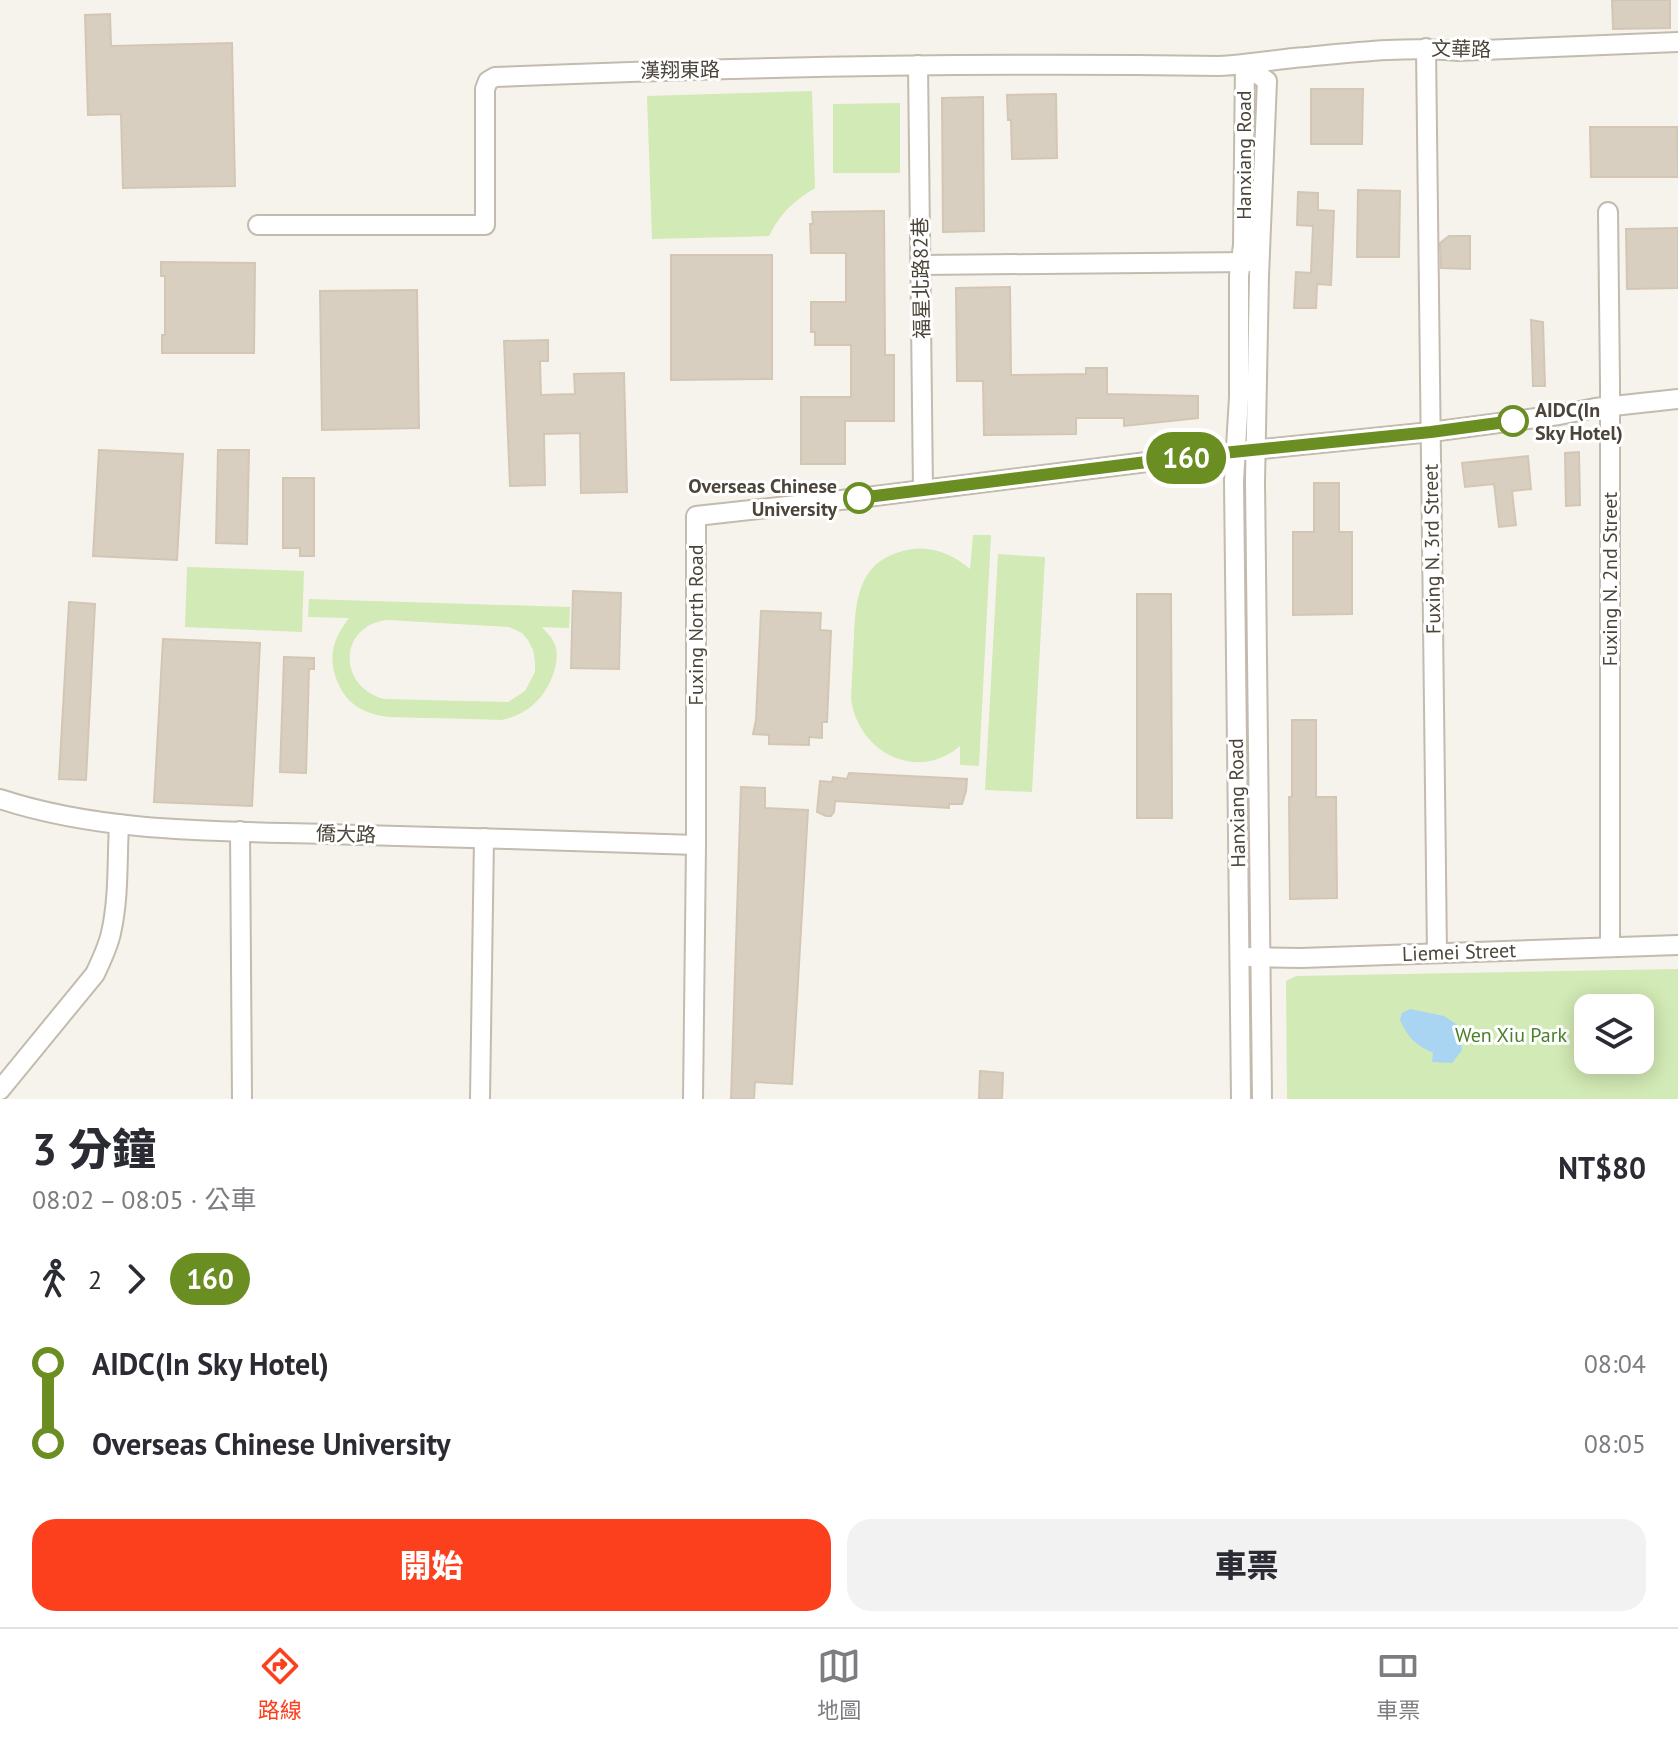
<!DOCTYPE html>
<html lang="zh-TW">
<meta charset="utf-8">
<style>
body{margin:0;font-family:"PT Sans","Noto Sans TC",sans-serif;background:#f2f2f3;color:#2b2b33;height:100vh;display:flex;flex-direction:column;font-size:30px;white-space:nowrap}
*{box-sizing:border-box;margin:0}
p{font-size:26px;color:#7c7c81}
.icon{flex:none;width:44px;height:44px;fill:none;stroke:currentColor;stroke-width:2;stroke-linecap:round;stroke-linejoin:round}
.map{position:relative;height:1099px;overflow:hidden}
.drawer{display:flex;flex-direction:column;background:#fff;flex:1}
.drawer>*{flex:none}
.badge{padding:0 16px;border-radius:26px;font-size:28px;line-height:52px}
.buttons{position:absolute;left:1574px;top:994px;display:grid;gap:16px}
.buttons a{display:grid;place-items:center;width:80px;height:80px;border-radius:16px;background:#fff;box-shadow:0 4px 20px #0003;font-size:40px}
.map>.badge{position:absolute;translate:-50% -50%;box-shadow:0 0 0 4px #fff}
.legs{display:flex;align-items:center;gap:12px;height:88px;padding:0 32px;font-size:26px}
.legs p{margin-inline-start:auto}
.summary{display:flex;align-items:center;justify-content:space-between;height:136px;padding:0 32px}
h1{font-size:44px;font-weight:800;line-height:60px}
.primary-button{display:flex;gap:16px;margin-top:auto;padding:16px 32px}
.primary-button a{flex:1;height:92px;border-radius:24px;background:#fc3f1d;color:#fff;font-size:32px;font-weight:800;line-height:92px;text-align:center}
.primary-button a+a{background:#f2f2f3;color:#2b2b33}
ul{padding:0 32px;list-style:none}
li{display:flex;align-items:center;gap:28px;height:80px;font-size:30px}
li i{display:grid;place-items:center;width:12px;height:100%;margin:0 10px;background:currentColor}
li i::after{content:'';width:20px;height:20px;margin:-10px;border:6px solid;border-radius:50%;background:#fff}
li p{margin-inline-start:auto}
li:first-child i{background:linear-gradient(#0000 50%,currentColor 0)}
li:last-child i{background:linear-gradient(currentColor 50%,#0000 0)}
.tab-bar{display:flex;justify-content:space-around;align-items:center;height:112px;border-top:2px solid #e1e1e2;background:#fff;font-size:22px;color:#7c7c81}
.tab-bar a{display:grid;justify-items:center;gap:4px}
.tab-bar .on{color:#fc3f1d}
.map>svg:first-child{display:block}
.green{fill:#d2eab5;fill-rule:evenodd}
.water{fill:#a9d4f2}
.building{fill:#d8cfc1;stroke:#d3c7b4;stroke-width:2}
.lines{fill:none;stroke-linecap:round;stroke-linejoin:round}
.minor-casing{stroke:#c2bbae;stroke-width:22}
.minor{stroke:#fff;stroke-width:18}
.line-1-casing{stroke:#fff;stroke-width:18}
.line-1{stroke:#6b8e23;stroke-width:12}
.stop-1-dot{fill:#fff;stroke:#6b8e23;stroke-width:4}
.labels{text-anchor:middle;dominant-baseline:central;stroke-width:6;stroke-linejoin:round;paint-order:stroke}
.street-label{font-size:20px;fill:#4b4439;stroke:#fff}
.stop-label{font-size:20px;font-weight:bold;fill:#4b4439;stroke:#fff;text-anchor:start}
.park-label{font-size:20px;fill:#4a7f2a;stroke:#fff}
</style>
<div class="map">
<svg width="1678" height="1099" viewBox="0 0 1678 1099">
<rect width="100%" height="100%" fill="#f6f3ec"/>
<g class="green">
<path d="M 812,91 L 815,188 C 792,203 782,211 769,236 L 652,239 L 647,96 Z"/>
<path d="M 900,103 L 900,173 L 833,173 L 833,104 Z"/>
<path d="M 973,535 L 991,535 L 979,766 L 960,765 L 960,746 C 917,783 858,752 851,699 C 852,678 853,657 854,636 C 856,596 860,560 907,550 C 931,545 952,554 970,569 Z"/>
<path d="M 998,554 L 1045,557 L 1032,792 L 985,790 Z"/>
<path d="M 187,567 L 304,571 L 302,632 L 185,627 Z"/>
<path d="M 309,599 L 570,607 L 569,628 L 542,627 C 546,632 552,637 554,643 C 558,650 557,660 555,668 C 548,695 529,715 501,720 C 474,719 447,718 421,718 C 403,717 382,719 365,711 C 350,705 339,690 335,675 C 328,652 336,635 349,618 L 308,617 ZM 388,620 L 509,627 L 522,633 L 528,640 L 533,650 L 535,661 L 535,672 L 525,691 L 508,702 L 385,699 C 336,687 339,624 388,620 Z"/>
<path d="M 1678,969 L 1678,1099 L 1287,1099 L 1286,981 L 1296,976 ZM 1588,1008 L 1640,1008 L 1640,1060 L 1588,1060 Z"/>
</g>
<path class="water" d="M 1410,1009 L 1444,1016 L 1459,1026 L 1462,1050 L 1452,1063 L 1432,1062 L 1433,1053 C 1415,1044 1409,1039 1400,1020 L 1402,1013 Z"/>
<g class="building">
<path d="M 1612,0 L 1670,0 L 1670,28 L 1613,29 Z"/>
<path d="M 110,14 L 111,46 L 232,43 L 235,186 L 123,188 L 121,114 L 88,115 L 85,15 Z"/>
<path d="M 1311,89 L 1363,89 L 1362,144 L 1311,144 Z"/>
<path d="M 1056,94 L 1057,158 L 1012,159 L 1011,120 L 1008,120 L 1007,95 Z"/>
<path d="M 983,97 L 984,231 L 943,232 L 942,98 Z"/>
<path d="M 1590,127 L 1677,127 L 1678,177 L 1591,177 Z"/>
<path d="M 1358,190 L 1400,191 L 1399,257 L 1357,257 Z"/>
<path d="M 1298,192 L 1318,193 L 1318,210 L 1334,211 L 1331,285 L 1317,284 L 1316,308 L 1294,308 L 1296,272 L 1311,273 L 1313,226 L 1297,225 Z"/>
<path d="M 884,211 L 885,355 L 894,355 L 894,421 L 845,421 L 845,464 L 801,464 L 801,397 L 851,397 L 851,345 L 815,345 L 815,332 L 811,332 L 811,302 L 846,302 L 846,253 L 811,253 L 810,224 L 813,224 L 812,212 Z"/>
<path d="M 1678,228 L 1678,288 L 1627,289 L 1626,229 Z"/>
<path d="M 1449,236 L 1470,236 L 1470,269 L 1441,268 L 1440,243 Z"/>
<path d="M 671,255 L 772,255 L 772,379 L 671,380 Z"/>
<path d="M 161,262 L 255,263 L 254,353 L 162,353 L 162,335 L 165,335 L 165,276 L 161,276 Z"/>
<path d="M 1010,287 L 1011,375 L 1086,374 L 1086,368 L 1107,368 L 1107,394 L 1198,396 L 1198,418 L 1124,426 L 1124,418 L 1076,418 L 1076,434 L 984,435 L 983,381 L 957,381 L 956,288 Z"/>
<path d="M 417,290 L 419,428 L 322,430 L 320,291 Z"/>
<path d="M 1531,320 L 1543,322 L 1545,386 L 1533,386 Z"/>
<path d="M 548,340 L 548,361 L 540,361 L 541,395 L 575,394 L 574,374 L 624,373 L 627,492 L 581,493 L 580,433 L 544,434 L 545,485 L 510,486 L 504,341 Z"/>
<path d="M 99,450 L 183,454 L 177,560 L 93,556 Z"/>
<path d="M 218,450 L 249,450 L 247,544 L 216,543 Z"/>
<path d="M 1579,452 L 1580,505 L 1566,506 L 1565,453 Z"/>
<path d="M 1528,456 L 1531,489 L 1512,491 L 1516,525 L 1499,527 L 1494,484 L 1465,487 L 1462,463 Z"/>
<path d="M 283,478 L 314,478 L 314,556 L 300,556 L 300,548 L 283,548 Z"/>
<path d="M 1314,483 L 1339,483 L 1339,532 L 1352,532 L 1352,614 L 1293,615 L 1293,532 L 1314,532 Z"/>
<path d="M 573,591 L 621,593 L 619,669 L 571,668 Z"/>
<path d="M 1137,594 L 1171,594 L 1172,818 L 1137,818 Z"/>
<path d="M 69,602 L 95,604 L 86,780 L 59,779 Z"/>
<path d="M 761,611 L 821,613 L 820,630 L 831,631 L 827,722 L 822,722 L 822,738 L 809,737 L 809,745 L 769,744 L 769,735 L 753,734 L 756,720 Z"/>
<path d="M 163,639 L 260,643 L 252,806 L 154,802 Z"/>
<path d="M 284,657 L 314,658 L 314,669 L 309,669 L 306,773 L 280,772 Z"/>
<path d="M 1292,720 L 1316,720 L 1316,797 L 1336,797 L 1337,898 L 1290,899 L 1289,797 L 1292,797 Z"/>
<path d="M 849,773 L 967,779 L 966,791 L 962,804 L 949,804 L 949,808 L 835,801 L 834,812 L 831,816 L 826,816 L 817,812 L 820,781 L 832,782 L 833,777 L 847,779 Z"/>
<path d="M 741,787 L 765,788 L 765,808 L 808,810 L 792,1084 L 755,1082 L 754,1099 L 731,1099 Z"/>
<path d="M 980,1071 L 1003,1073 L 1002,1099 L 979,1099 Z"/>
</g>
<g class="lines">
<g class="minor-casing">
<g id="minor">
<path d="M 1426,48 L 1437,953"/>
<path d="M 918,65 L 923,490"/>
<path d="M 1245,65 L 1267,81 L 1259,276 L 1255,481 L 1262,1099"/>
<path d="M 1608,212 L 1610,382 L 1610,946"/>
<path d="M 258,225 L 485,225 L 485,89 L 488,81 L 495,77 C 736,67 978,62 1219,66 C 1248,65 1276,59 1305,57 C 1356,52 1408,46 1458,51 L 1678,42"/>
<path d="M 921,265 L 1249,262"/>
<path d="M 0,799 C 103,833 218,831 325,834 C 449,837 572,841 696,845"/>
<path d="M 240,831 L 242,1099"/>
<path d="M 1250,957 L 1301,958 L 1678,945"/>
<path d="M 0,1090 L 95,974 C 101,961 108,947 111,933 C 119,898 117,860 119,824"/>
<path d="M 480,1099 L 484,838"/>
<path d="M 693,1099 L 696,845 L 696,516 L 859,498 L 1203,455 L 1431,432 L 1559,415 L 1595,408 L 1678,399"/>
<path d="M 1241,1099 L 1234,481 L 1239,397 L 1239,276 L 1243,245 L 1245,65"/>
</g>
</g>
<use href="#minor" class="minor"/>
</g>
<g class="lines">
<g class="line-1-casing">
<path id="line-1" d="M 859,498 L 1203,455 L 1431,432 L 1513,421"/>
</g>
<use href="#line-1" class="line-1"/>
</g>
<g class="stop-1-dot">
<circle cx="1513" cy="421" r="14"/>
<circle cx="859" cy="498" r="14"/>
</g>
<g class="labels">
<g class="street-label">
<text transform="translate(1461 49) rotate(1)">文華路</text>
<text transform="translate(680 70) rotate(-1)">漢翔東路</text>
<text transform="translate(1244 155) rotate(-90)">Hanxiang Road</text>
<text transform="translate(921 278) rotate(-91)">福星北路82巷</text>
<text transform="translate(1432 549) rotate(-91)">Fuxing N. 3rd Street</text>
<text transform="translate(1610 579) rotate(-90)">Fuxing N. 2nd Street</text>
<text transform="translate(696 625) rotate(-90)">Fuxing North Road</text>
<text transform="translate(1237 803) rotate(-91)">Hanxiang Road</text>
<text transform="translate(346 834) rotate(2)">僑大路</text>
<text transform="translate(1459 952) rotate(-2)">Liemei Street</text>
</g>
<g class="stop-label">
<text x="1535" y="410">AIDC(In<tspan x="1535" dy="23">Sky Hotel)</tspan></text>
<text x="837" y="486" text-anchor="end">Overseas Chinese<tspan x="837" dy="23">University</tspan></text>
</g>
<g class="park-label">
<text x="1511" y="1035">Wen Xiu Park</text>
</g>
</g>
</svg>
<div class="buttons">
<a><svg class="icon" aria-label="layers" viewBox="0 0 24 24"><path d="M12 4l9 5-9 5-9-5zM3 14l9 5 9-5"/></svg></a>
</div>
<b class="badge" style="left:1186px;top:458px;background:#6b8e23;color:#fff">160</b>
</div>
<section class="drawer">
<div class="summary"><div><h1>3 分鐘</h1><p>08:02 – 08:05 · 公車</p></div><b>NT$80</b></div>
<div class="legs"><svg class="icon" aria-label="walk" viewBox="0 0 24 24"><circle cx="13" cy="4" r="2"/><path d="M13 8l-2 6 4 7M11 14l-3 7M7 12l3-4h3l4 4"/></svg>2<svg class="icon" aria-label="forward" viewBox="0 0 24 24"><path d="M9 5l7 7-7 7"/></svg><b class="badge" style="background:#6b8e23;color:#fff">160</b></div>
<ul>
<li><i style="color:#6b8e23"></i><b>AIDC(In Sky Hotel)</b><p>08:04</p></li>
<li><i style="color:#6b8e23"></i><b>Overseas Chinese University</b><p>08:05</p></li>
</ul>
<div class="primary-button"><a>開始</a><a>車票</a></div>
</section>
<nav class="tab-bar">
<a class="on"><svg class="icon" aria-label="directions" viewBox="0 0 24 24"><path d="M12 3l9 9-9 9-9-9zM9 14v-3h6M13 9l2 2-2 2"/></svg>路線</a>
<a><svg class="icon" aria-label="map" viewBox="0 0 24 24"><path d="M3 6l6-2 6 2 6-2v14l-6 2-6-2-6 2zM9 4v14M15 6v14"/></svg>地圖</a>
<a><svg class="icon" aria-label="tickets" viewBox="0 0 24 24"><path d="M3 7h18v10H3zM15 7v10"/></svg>車票</a>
</nav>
